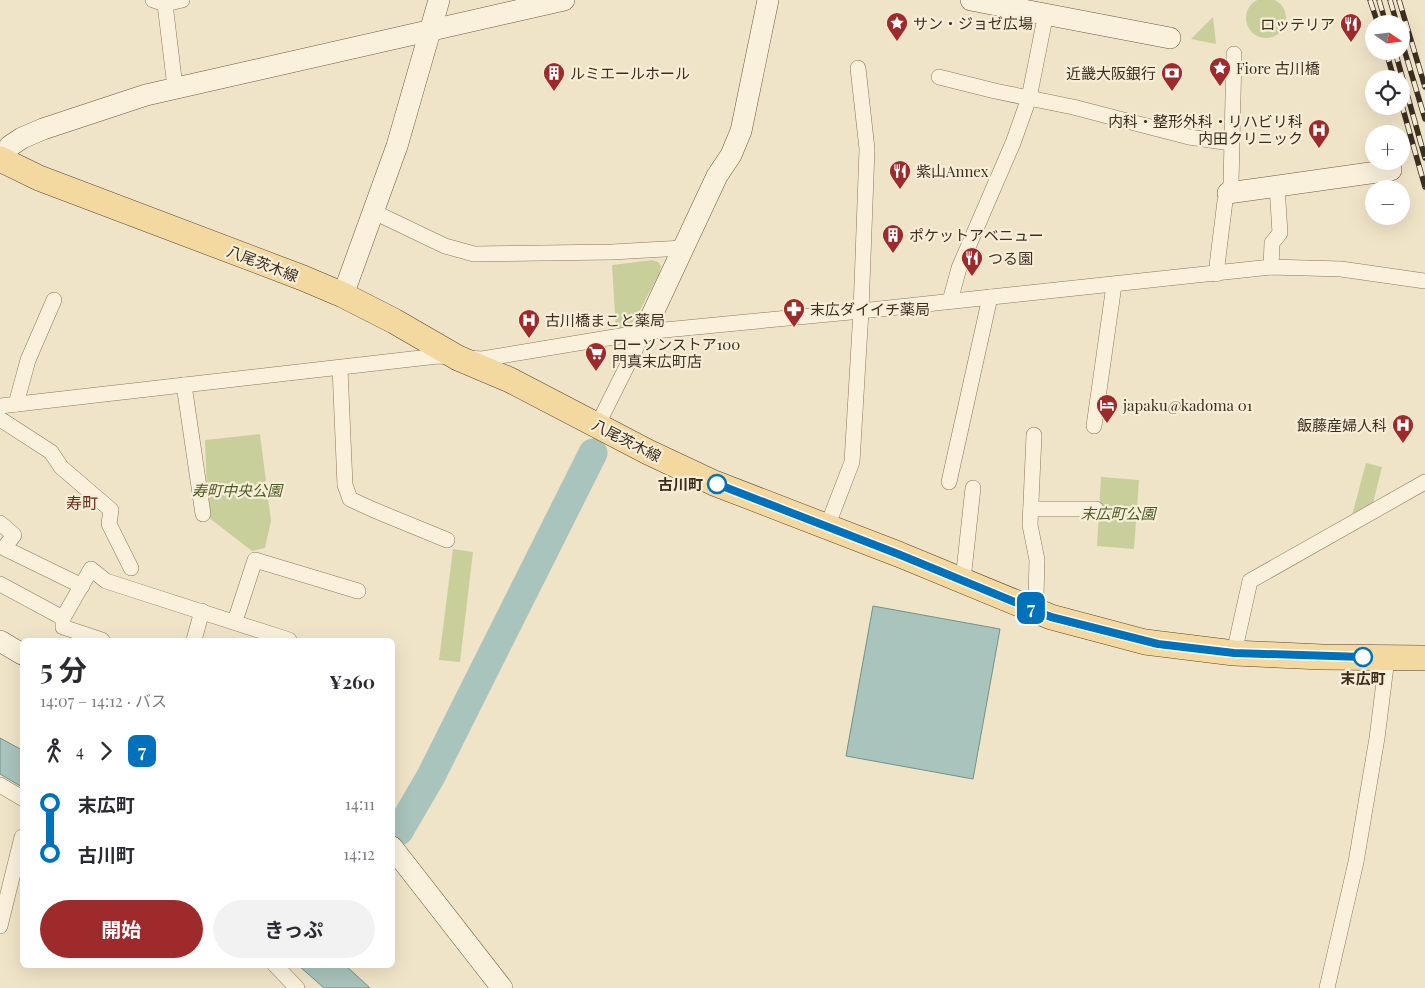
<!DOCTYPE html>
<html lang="ja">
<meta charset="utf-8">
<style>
body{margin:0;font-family:"Playfair Display","Noto Sans JP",serif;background:#f2f2f3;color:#2b2b33;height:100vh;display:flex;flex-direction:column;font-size:19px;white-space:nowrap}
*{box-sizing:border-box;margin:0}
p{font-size:16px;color:#7c7c81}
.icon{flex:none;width:28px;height:28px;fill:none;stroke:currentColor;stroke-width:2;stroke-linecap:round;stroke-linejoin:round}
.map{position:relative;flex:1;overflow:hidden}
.drawer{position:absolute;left:20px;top:638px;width:375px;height:330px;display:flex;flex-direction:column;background:#fff;border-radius:8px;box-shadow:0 5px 20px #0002}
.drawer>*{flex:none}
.badge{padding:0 10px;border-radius:8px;font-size:18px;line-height:32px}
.needle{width:32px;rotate:104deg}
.tools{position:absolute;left:1365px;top:15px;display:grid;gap:10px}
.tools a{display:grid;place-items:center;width:45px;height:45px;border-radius:50%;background:#fff;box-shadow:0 5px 20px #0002;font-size:25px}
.map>.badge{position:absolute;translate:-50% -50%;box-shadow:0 0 0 2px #fff}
.legs{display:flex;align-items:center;gap:8px;height:55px;padding:0 20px;font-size:16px}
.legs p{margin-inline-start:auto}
.overview{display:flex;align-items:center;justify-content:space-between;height:85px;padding:0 20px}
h1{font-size:28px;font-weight:700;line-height:38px}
.cta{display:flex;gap:10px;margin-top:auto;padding:10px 20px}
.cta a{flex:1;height:58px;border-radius:30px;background:#9e2a2b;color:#fff;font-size:20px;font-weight:700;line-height:58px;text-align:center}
.cta a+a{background:#f2f2f3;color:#2b2b33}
ul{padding:0 20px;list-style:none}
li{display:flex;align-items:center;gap:18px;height:50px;font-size:19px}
li i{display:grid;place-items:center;width:8px;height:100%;margin:0 6px;background:currentColor}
li i::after{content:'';width:12px;height:12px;margin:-6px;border:4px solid;border-radius:50%;background:#fff}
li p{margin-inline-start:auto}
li:first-child i{background:linear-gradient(#0000 50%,currentColor 0)}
li:last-child i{background:linear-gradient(currentColor 50%,#0000 0)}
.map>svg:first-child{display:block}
.green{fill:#c9cf9b}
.water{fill:#a9c4bc;stroke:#6f938a}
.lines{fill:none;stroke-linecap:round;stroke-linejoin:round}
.river{stroke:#a9c4bc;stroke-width:29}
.street-casing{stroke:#8d765c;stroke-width:16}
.secondary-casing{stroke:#6f573f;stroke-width:22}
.primary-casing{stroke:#5b4430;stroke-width:26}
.street{stroke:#faf1dc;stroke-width:15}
.secondary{stroke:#faf1dc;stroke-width:21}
.primary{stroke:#f3d9a0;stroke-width:25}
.rail-casing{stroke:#3d2e20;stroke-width:5.5}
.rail{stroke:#f7eed8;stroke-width:4;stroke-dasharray:11;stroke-linecap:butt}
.line-1-casing{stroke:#fff;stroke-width:11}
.line-1{stroke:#0072bc;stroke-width:8}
.stop-1-dot{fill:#fff;stroke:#0072bc;stroke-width:2.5}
.labels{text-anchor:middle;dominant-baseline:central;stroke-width:4.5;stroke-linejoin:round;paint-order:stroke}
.poi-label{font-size:15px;fill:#3d2e20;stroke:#f7eed8;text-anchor:start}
.street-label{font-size:15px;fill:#3d2e20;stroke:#f7eed8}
.stop-label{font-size:15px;font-weight:bold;fill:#3d2e20;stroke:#f7eed8;text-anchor:end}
.park-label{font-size:15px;font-style:italic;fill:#4d5a26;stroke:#f7eed8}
.neighbourhood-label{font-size:16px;fill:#6b2e1e;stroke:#f7eed8}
</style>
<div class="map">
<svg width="1425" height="988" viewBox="0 0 1425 988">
<rect width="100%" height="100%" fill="#f0e4c8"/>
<g class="green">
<circle cx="1266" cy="18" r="20"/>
<path d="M 1213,17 L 1216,44 L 1191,39 Z"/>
<path d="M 653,260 L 658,262 L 661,266 L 659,274 L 631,327 L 616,331 L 612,265 Z"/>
<path d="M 260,434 L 271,521 L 265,548 L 252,551 L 208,517 L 205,440 Z"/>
<path d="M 1366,463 L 1382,467 L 1372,507 L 1351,519 Z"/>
<path d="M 1101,477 L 1139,480 L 1134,549 L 1097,546 Z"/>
<path d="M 453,549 L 473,552 L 460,662 L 439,660 Z"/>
</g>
<g class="water">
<path d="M 873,606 L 1000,629 L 973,779 L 846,756 Z"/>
<path d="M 0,738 L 22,750 L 22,787 L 0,774 Z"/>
<path d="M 298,965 L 345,965 L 370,988 L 324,988 Z"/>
</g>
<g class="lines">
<path class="river" d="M 399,831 L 431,776 L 593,453"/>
<g class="street-casing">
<g id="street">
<path d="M 153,0 L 165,4 L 182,0"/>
<path d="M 165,4 L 175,87"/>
<path d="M 939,77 L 995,91 L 1073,107 L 1189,137 L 1231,143"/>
<path d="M 374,212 L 445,246 L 474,254 L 612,252 L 683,248"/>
<path d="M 1271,267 L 1272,243 L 1280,233 L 1277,186"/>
<path d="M 1216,274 L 1225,201 L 1231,184 L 1234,54"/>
<path d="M 950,301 L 959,268 L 1013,143 L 1029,98 L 1046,13"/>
<path d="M 340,368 L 345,485 L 350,499 L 374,510 L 447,540"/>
<path d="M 184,385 L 203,514"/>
<path d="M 16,404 L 28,360 L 54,300"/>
<path d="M 0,406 L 438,356 L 482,359 L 644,332 L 861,311 L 1271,267 L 1341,269 L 1425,281"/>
<path d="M 0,419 L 51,452 L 61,467 L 111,510 L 109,524 L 131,568"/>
<path d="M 597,426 L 644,332"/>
<path d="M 1094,426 L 1114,285"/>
<path d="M 949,482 L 990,297"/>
<path d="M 1031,509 L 1096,509"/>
<path d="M 0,523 L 14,535 L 4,548 L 82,586"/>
<path d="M 827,527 L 852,462 L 861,311 L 867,149 L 858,68"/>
<path d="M 963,580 L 973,488"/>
<path d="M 0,584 L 63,618"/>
<path d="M 1032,608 L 1036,597 L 1037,560 L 1030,525 L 1034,435"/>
<path d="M 235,621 L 255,560 L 358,591"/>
<path d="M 102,640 L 63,627 L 63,618 L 91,569 L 106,581 L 289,640"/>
<path d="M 194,640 L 202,611"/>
<path d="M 1234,653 L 1250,581 L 1425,482"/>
<path d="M 0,785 L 22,798"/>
<path d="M 0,926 L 22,837"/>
<path d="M 275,965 L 297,988"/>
<path d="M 1327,988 L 1356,862 L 1377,738 L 1387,658"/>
</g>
</g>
<g class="secondary-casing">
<g id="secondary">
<path d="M 971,0 L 1170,38"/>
<path d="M 0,159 L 10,146 L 22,138 L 43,129 L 146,95 L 564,0"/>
<path d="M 1228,193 L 1391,170"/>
<path d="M 343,295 L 397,146 L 439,0"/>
<path d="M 644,332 L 717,176 L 731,155 L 741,131 L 768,0"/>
<path d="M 0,641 L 22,654"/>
<path d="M 392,847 L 502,988"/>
</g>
</g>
<g class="primary-casing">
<path id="primary" d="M 0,159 L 39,178 L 303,278 L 343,295 L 394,321 L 458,358 L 510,380 L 648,452 L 714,483 L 898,554 L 1051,617 L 1145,642 L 1234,653 L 1322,657 L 1425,658"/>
</g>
<use href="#street" class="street"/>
<use href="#secondary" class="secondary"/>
<use href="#primary" class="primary"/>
<g class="rail-casing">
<g id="rail">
<path d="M 1370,0 L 1378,24"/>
<path d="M 1379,0 L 1386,24"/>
<path d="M 1390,0 L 1397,24"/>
<path d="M 1399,0 L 1425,87"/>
<path d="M 1401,39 L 1425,119"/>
<path d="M 1386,51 L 1394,79"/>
<path d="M 1395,51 L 1425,158"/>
<path d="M 1401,102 L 1425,187"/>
</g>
</g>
<use href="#rail" class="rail"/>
</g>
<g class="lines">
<g class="line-1-casing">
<path id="line-1" d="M 717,484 L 898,554 L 1051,617 L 1158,644 L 1234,653 L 1363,657"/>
</g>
<use href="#line-1" class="line-1"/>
</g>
<defs>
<g id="sight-pin" transform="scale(1.125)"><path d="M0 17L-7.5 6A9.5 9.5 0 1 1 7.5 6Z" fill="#9e2a2b" stroke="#f7eed8"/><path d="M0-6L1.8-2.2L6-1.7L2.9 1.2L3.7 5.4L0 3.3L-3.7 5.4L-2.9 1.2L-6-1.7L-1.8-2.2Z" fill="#fff"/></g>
<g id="restaurant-pin" transform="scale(1.125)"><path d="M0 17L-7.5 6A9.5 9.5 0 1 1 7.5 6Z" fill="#9e2a2b" stroke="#f7eed8"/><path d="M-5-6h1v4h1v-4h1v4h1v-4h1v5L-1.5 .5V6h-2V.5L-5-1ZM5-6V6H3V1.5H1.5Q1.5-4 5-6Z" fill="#fff"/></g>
<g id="building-pin" transform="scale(1.125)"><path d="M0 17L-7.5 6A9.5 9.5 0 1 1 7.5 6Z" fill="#9e2a2b" stroke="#f7eed8"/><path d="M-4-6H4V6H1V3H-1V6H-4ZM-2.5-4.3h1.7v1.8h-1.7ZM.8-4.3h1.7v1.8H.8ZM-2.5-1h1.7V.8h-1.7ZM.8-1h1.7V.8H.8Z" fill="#fff"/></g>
<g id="bank-pin" transform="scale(1.125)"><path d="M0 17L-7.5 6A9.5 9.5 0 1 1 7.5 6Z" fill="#9e2a2b" stroke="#f7eed8"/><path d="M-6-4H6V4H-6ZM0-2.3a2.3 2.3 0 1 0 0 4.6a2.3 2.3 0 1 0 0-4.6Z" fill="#fff"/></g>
<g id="hospital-pin" transform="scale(1.125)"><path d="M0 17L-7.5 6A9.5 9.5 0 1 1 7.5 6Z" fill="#9e2a2b" stroke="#f7eed8"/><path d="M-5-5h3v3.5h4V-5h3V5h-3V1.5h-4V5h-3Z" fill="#fff"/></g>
<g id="pharmacy-pin" transform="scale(1.125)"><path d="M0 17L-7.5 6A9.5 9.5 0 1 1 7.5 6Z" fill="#9e2a2b" stroke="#f7eed8"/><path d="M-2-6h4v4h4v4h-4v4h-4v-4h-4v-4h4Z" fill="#fff"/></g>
<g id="supermarket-pin" transform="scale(1.125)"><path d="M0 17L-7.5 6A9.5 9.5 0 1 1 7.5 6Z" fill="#9e2a2b" stroke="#f7eed8"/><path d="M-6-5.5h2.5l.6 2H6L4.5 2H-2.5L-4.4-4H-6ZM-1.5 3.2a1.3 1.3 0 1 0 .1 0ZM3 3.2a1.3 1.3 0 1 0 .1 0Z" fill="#fff"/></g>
<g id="hotel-pin" transform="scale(1.125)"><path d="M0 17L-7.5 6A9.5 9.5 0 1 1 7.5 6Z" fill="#9e2a2b" stroke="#f7eed8"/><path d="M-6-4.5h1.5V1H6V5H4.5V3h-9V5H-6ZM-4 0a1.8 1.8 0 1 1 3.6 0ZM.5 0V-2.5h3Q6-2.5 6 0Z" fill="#fff"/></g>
</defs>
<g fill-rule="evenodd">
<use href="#sight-pin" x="897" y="23"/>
<use href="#restaurant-pin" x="1351" y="24"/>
<use href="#sight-pin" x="1220" y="68"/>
<use href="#building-pin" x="554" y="73"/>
<use href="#bank-pin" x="1172" y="73"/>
<use href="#hospital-pin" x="1319" y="130"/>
<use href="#restaurant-pin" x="900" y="171"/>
<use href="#building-pin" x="893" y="235"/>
<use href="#restaurant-pin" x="972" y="258"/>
<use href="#pharmacy-pin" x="794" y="309"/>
<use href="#hospital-pin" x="529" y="320"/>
<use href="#supermarket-pin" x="596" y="353"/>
<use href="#hotel-pin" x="1107" y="405"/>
<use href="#hospital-pin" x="1403" y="425"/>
</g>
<g class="stop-1-dot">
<circle cx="717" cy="484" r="9"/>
<circle cx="1363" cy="657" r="9"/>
</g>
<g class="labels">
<g class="poi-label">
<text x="913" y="23">サン・ジョゼ広場</text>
<text x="1335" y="24" text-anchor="end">ロッテリア</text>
<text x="1236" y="68">Fiore 古川橋</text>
<text x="570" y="73">ルミエールホール</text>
<text x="1156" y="73" text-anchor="end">近畿大阪銀行</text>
<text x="1303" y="121" text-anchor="end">内科・整形外科・リハビリ科<tspan x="1303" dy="17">内田クリニック</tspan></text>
<text x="916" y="171">紫山Annex</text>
<text x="909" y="235">ポケットアベニュー</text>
<text x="988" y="258">つる園</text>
<text x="810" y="309">末広ダイイチ薬局</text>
<text x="545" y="320">古川橋まこと薬局</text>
<text x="612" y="344">ローソンストア100<tspan x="612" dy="17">門真末広町店</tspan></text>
<text x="1123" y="405">japaku@kadoma 01</text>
<text x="1387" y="425" text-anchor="end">飯藤産婦人科</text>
</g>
<g class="street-label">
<text transform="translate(263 263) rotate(21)">八尾茨木線</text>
<text transform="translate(627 440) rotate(27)">八尾茨木線</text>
</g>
<g class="stop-label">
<text x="703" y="484">古川町</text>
<text x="1363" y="678" text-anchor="middle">末広町</text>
</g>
<g class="park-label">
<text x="237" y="490">寿町中央公園</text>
<text x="1118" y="513">末広町公園</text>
</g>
<g class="neighbourhood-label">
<text x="82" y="502">寿町</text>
</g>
</g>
</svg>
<div class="tools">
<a><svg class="needle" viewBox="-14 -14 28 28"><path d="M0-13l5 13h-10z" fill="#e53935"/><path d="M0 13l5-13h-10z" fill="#7c7c81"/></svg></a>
<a><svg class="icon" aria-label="locate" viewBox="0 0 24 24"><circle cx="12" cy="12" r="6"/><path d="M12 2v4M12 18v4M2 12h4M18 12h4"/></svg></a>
<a>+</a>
<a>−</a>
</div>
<b class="badge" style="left:1031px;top:608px;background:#0072bc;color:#fff">7</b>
<section class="drawer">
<div class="overview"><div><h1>5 分</h1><p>14:07 – 14:12 · バス</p></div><b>¥260</b></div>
<div class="legs"><svg class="icon" aria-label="walk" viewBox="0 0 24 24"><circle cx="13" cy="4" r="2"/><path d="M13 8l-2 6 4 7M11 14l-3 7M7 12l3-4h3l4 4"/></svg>4<svg class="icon" aria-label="forward" viewBox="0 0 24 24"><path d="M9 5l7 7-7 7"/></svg><b class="badge" style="background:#0072bc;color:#fff">7</b></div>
<ul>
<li><i style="color:#0072bc"></i><b>末広町</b><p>14:11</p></li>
<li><i style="color:#0072bc"></i><b>古川町</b><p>14:12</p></li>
</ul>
<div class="cta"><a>開始</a><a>きっぷ</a></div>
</section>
</div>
